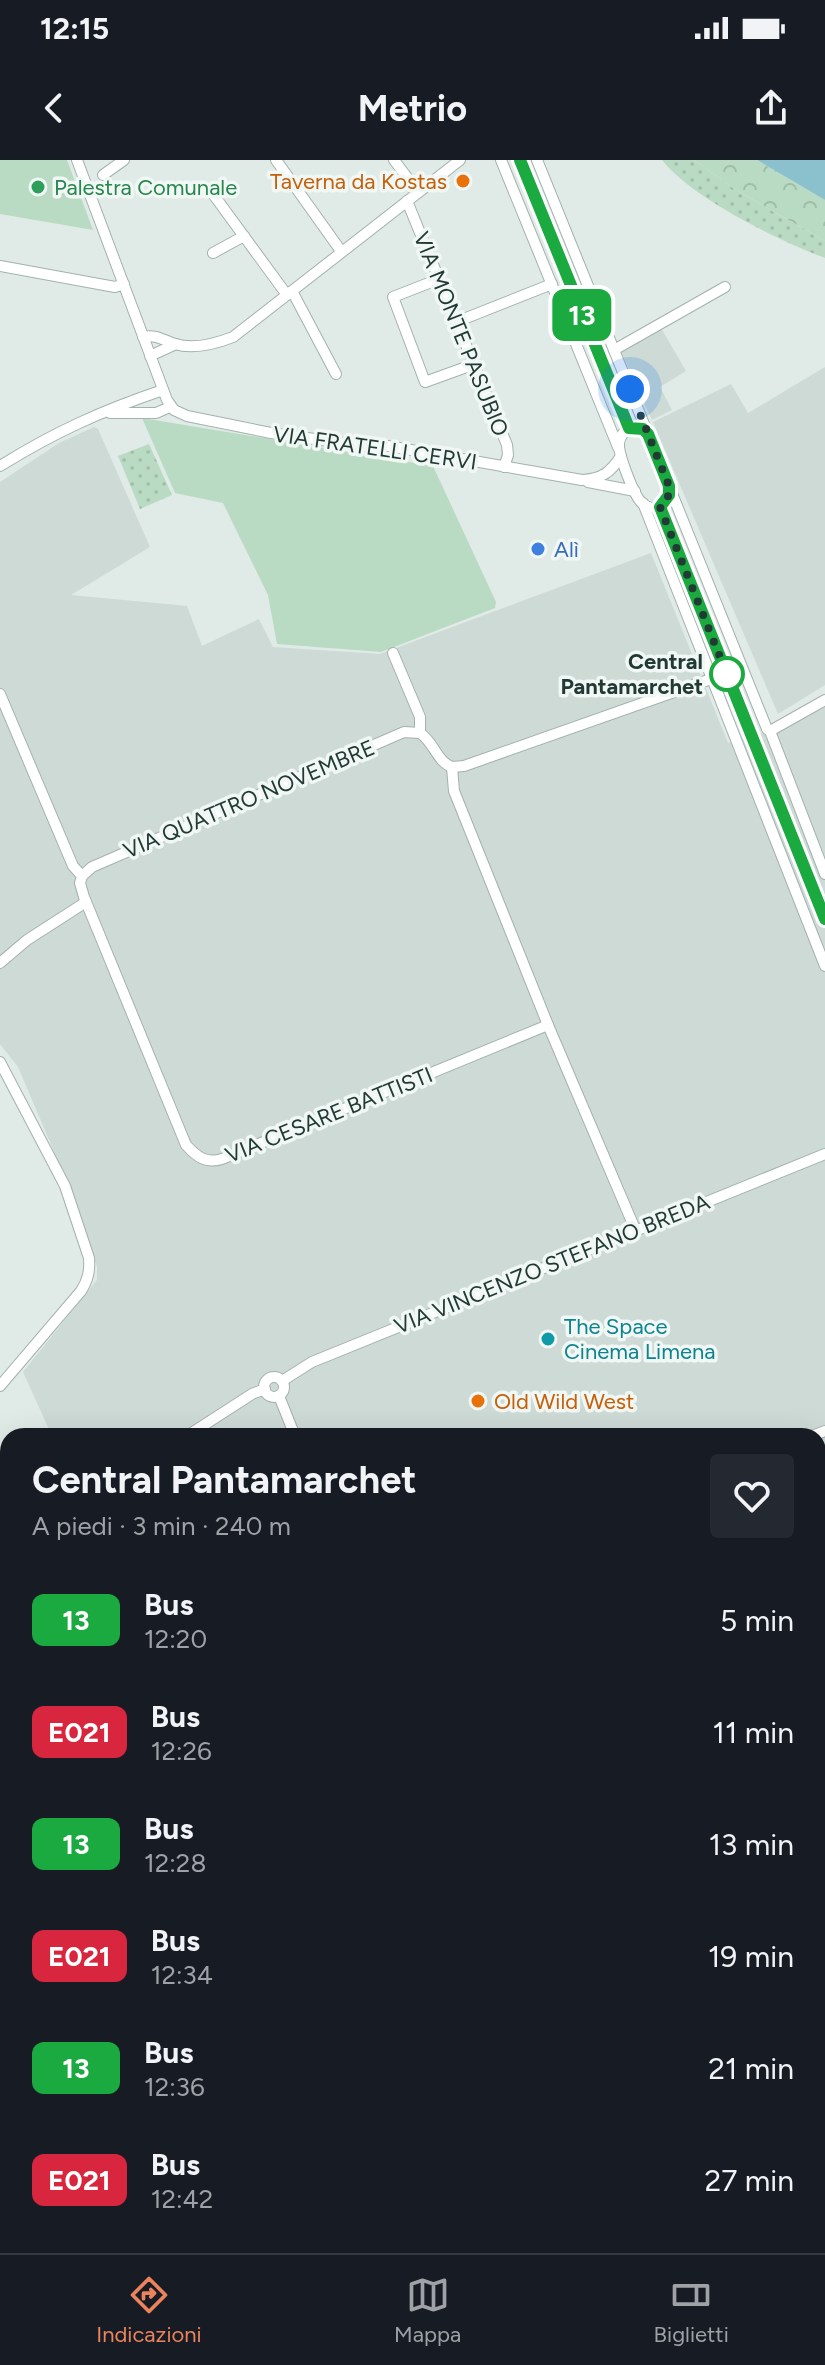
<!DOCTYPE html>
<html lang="it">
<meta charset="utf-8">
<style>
body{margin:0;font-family:Figtree,sans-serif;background:#242831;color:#f1f3f6;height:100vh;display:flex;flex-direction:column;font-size:30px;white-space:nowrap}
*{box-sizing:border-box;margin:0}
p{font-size:26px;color:#9ea1a6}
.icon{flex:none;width:44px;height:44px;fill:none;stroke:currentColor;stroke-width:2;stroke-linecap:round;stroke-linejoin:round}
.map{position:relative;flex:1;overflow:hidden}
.side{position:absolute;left:0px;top:1268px;width:826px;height:826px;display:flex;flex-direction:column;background:#171b24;border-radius:24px 24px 0 0;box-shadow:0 8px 32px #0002}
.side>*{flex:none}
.badge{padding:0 16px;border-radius:12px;font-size:28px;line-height:52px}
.you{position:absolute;width:40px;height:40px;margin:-20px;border:6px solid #fff;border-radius:50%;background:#1a73e8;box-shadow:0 0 0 12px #1a73e833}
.map>.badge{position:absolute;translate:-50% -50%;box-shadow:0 0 0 4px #fff}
.round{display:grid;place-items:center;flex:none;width:84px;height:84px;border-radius:8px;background:#242831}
.head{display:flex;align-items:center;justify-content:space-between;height:136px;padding:0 32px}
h1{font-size:38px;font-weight:700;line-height:60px}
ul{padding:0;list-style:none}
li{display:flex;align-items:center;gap:24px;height:112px;padding:0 32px}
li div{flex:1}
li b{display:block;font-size:30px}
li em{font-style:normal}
li .badge{min-width:88px;font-weight:700;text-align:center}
.status{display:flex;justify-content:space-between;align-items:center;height:56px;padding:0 40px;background:#171b24;direction:ltr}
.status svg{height:22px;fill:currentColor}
header{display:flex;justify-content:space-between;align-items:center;height:104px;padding:0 32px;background:#171b24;font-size:36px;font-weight:700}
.dock{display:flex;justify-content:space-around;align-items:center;height:112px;border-top:2px solid #363941;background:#171b24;font-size:22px;color:#9ea1a6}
.dock a{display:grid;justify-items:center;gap:4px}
.dock .current{color:#eb835d}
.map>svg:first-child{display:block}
.built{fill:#cedad5}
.grass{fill:url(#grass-dots)}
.forest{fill:url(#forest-crowns)}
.pitch{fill:#badbc3}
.water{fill:#8ac1cd}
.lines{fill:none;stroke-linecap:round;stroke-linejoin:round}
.minor-casing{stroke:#a3b2ad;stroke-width:12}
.minor{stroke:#fff;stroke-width:10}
.line-casing{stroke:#fff;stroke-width:18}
.line{stroke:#1baa40;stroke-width:12}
.walk{stroke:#223a34;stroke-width:8;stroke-dasharray:0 14.4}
.food-dot{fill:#e8710a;stroke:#f0f7f4;stroke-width:3}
.leisure-dot{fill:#2e9e5b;stroke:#f0f7f4;stroke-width:3}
.shop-dot{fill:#3f7fe0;stroke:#f0f7f4;stroke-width:3}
.stop-dot{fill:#fff;stroke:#1baa40;stroke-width:4}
.culture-dot{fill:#0f9aa8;stroke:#f0f7f4;stroke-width:3}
.labels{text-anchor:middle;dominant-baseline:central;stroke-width:7;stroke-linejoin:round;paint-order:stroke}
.food-label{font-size:22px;fill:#c56008;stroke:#f0f7f4;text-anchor:end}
.leisure-label{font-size:22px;fill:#27864d;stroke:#f0f7f4;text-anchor:start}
.street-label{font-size:22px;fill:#223a34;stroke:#f0f7f4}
.shop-label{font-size:22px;fill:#366cbe;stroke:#f0f7f4;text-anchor:start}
.stop-label{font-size:22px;font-weight:bold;fill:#223a34;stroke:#f0f7f4;text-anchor:end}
.culture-label{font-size:22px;fill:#0d838f;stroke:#f0f7f4;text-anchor:start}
</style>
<div class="status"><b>12:15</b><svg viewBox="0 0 49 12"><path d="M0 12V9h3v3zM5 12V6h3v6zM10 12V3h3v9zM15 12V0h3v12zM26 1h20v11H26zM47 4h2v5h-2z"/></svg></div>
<header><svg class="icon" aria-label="back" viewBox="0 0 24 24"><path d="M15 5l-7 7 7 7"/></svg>Metrio<svg class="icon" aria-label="share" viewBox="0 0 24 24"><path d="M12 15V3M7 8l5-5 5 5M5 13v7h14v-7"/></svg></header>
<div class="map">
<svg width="825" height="2093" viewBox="0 0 825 2093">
<defs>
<pattern id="grass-dots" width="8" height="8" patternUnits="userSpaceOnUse" patternTransform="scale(2)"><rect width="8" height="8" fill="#badbc3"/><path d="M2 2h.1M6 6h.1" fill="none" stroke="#a0bda8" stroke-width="1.8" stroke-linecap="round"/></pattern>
<pattern id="forest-crowns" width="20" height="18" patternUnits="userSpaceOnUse" patternTransform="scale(2)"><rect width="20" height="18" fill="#badbc3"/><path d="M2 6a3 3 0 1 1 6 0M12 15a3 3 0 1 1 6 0" fill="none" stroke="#a0bda8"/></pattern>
</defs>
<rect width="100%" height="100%" fill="#e0eae6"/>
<g class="built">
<path d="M 661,168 L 686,211 L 660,227 L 672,250 L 652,260 L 621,191 Z"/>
<path d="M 825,207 L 825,525 L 778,554 L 653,262 L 731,224 L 748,253 Z"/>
<path d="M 94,267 L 98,269 L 150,387 L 71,435 L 187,446 L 202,486 L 259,459 L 273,487 L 380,494 L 651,393 L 728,583 L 781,568 L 825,542 L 825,2093 L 760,2093 L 752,2086 L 818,2086 L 818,1276 L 52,1276 L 23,1212 L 97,1120 L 97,1107 L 76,1043 L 18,907 L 0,884 L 0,322 L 59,283 Z"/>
<path d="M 8,1408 L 8,1544 L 0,1530 L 0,1413 Z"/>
<path d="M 517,2086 L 725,2086 L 733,2093 L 521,2093 Z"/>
</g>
<g class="grass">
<path d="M 662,0 L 694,0 L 736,30 L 825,81 L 825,98 C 778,80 693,39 662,0 Z"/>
<path d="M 149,284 L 172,335 L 140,349 L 118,296 Z"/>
</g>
<path class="forest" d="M 694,0 L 757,0 L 825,40 L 825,81 L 736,30 Z"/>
<g class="pitch">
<path d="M 0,0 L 67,0 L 93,70 L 0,54 Z"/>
<path d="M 142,258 L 433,306 L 496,442 L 495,448 L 381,492 L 277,484 L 268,435 L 223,343 L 175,333 Z"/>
</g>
<path class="water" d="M 757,0 L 825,0 L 825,40 Z"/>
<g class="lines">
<g class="minor-casing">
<g id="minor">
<path d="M 77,0 L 167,240 L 174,250 L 187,256 L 271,273 L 365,286 L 382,285 L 582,320 C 602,319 611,312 621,296"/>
<path d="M 276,0 L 341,91"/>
<path d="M 394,0 L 418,32"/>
<path d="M 501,0 L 618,287"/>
<path d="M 520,0 L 629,268"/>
<path d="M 537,0 L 648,274"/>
<path d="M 103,15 L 124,0"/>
<path d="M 213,34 L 287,135"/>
<path d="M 407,41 L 507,285 L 508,295 L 504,307"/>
<path d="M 213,93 L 244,76"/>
<path d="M 0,106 L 115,127 L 124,124"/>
<path d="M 439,119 L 393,137 L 425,222 L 472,205"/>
<path d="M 292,131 L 336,214"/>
<path d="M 456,162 L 552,124"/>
<path d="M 143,177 C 156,174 163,180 175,184 C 194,190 215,184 233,177 L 460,0"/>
<path d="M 614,190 L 725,127"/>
<path d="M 150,196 L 176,184"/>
<path d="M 110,253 L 156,253 L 170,247"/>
<path d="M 629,268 C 623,272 620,276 619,283 C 618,294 634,336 642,343 C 648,348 653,349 660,347"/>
<path d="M 629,268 L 643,269 L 648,274 L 669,326 L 669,335 L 660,347"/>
<path d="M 0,306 C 55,272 101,251 163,230"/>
<path d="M 588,322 L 635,331"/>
<path d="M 669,326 L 767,569 L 770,571 L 825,714"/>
<path d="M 643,343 L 825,806"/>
<path d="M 660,347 L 825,759"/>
<path d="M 393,493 L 420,557 L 420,573"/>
<path d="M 0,534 L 73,706 L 82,716"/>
<path d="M 770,571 L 825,540"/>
<path d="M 420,573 C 434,582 437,602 452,607"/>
<path d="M 452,607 L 454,631 L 548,865 L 635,1069"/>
<path d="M 452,607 L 464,606 L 711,519"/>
<path d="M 82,716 L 80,723 L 84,737 L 186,985 C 197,997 206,1004 222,999 L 548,865"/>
<path d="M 82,716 L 92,707 L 404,572 L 420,573"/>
<path d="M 0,803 L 27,780 L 86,742"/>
<path d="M 0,902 L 65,1026 L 89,1098 C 90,1111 88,1120 81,1131 L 0,1226"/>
<circle cx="274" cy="1227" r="10"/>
<path d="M 282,1221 L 312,1202 L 825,994"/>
<path d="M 279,1236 L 295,1276"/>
<path d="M 187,1276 L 252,1234 L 265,1229"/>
<path d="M 812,1276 L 825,1271"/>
<path d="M 0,1399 L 8,1393"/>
<path d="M 818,1782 L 825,1789"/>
<path d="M 0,1823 L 8,1835"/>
<path d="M 818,1915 L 825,1921"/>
<path d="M 204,2086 L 210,2093"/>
<path d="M 434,2086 L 438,2093"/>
<path d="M 738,2086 L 746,2093"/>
<path d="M 217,2093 L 226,2086"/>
</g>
</g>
<use href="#minor" class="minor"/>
</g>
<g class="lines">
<g class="line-casing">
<path id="line" d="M 520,0 L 629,268 L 643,269 L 648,274 L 669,326 L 669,335 L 660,347 L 825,759"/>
</g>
<use href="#line" class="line"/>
<path class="walk" d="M 630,229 L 669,326 L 669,335 L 660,347 L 728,517 L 727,514"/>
</g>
<g class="food-dot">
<circle cx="463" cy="21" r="8"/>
<circle cx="478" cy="1241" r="8"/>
</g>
<circle class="leisure-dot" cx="38" cy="27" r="8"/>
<circle class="shop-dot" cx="538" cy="389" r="8"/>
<circle class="stop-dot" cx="727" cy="514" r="16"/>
<circle class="culture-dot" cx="548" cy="1179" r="8"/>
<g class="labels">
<g class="food-label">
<text x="447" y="21">Taverna da Kostas</text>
<text x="494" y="1241" text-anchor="start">Old Wild West</text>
</g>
<g class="leisure-label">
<text x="54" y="27">Palestra Comunale</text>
</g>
<g class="street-label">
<text transform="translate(461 174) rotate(68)">VIA MONTE PASUBIO</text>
<text transform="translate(375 288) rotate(8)">VIA FRATELLI CERVI</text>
<text transform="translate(249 639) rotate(-23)">VIA QUATTRO NOVEMBRE</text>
<text transform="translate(329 955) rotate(-22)">VIA CESARE BATTISTI</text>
<text transform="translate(552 1104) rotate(-22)">VIA VINCENZO STEFANO BREDA</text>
</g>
<g class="shop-label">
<text x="554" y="389">Alì</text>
</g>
<g class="stop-label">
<text x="703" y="501">Central<tspan x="703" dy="25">Pantamarchet</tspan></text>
</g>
<g class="culture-label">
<text x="564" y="1166">The Space<tspan x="564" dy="25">Cinema Limena</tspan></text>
</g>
</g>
</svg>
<div class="you" style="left:630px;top:229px"></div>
<b class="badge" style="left:582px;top:155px;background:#1baa40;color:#fff">13</b>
<section class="side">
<div class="head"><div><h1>Central Pantamarchet</h1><p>A piedi · 3 min · 240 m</p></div><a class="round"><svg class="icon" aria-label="heart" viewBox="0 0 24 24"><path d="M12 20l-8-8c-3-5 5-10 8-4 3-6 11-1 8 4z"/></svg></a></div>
<ul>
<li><span class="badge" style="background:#1baa40;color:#fff">13</span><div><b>Bus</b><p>12:20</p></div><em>5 min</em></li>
<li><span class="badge" style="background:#d7263d;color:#fff">E021</span><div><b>Bus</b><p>12:26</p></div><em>11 min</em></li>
<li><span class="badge" style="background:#1baa40;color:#fff">13</span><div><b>Bus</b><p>12:28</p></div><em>13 min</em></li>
<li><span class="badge" style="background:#d7263d;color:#fff">E021</span><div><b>Bus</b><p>12:34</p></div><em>19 min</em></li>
<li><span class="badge" style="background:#1baa40;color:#fff">13</span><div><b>Bus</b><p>12:36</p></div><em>21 min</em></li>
<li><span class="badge" style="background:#d7263d;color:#fff">E021</span><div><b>Bus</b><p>12:42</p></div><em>27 min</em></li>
</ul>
</section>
</div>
<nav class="dock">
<a class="current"><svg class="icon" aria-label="directions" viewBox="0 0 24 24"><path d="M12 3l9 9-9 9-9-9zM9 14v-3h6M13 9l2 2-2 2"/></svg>Indicazioni</a>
<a><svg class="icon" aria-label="map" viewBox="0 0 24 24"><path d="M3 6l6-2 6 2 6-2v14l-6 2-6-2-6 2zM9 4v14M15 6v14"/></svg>Mappa</a>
<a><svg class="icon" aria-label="tickets" viewBox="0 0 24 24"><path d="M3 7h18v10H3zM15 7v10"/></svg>Biglietti</a>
</nav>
